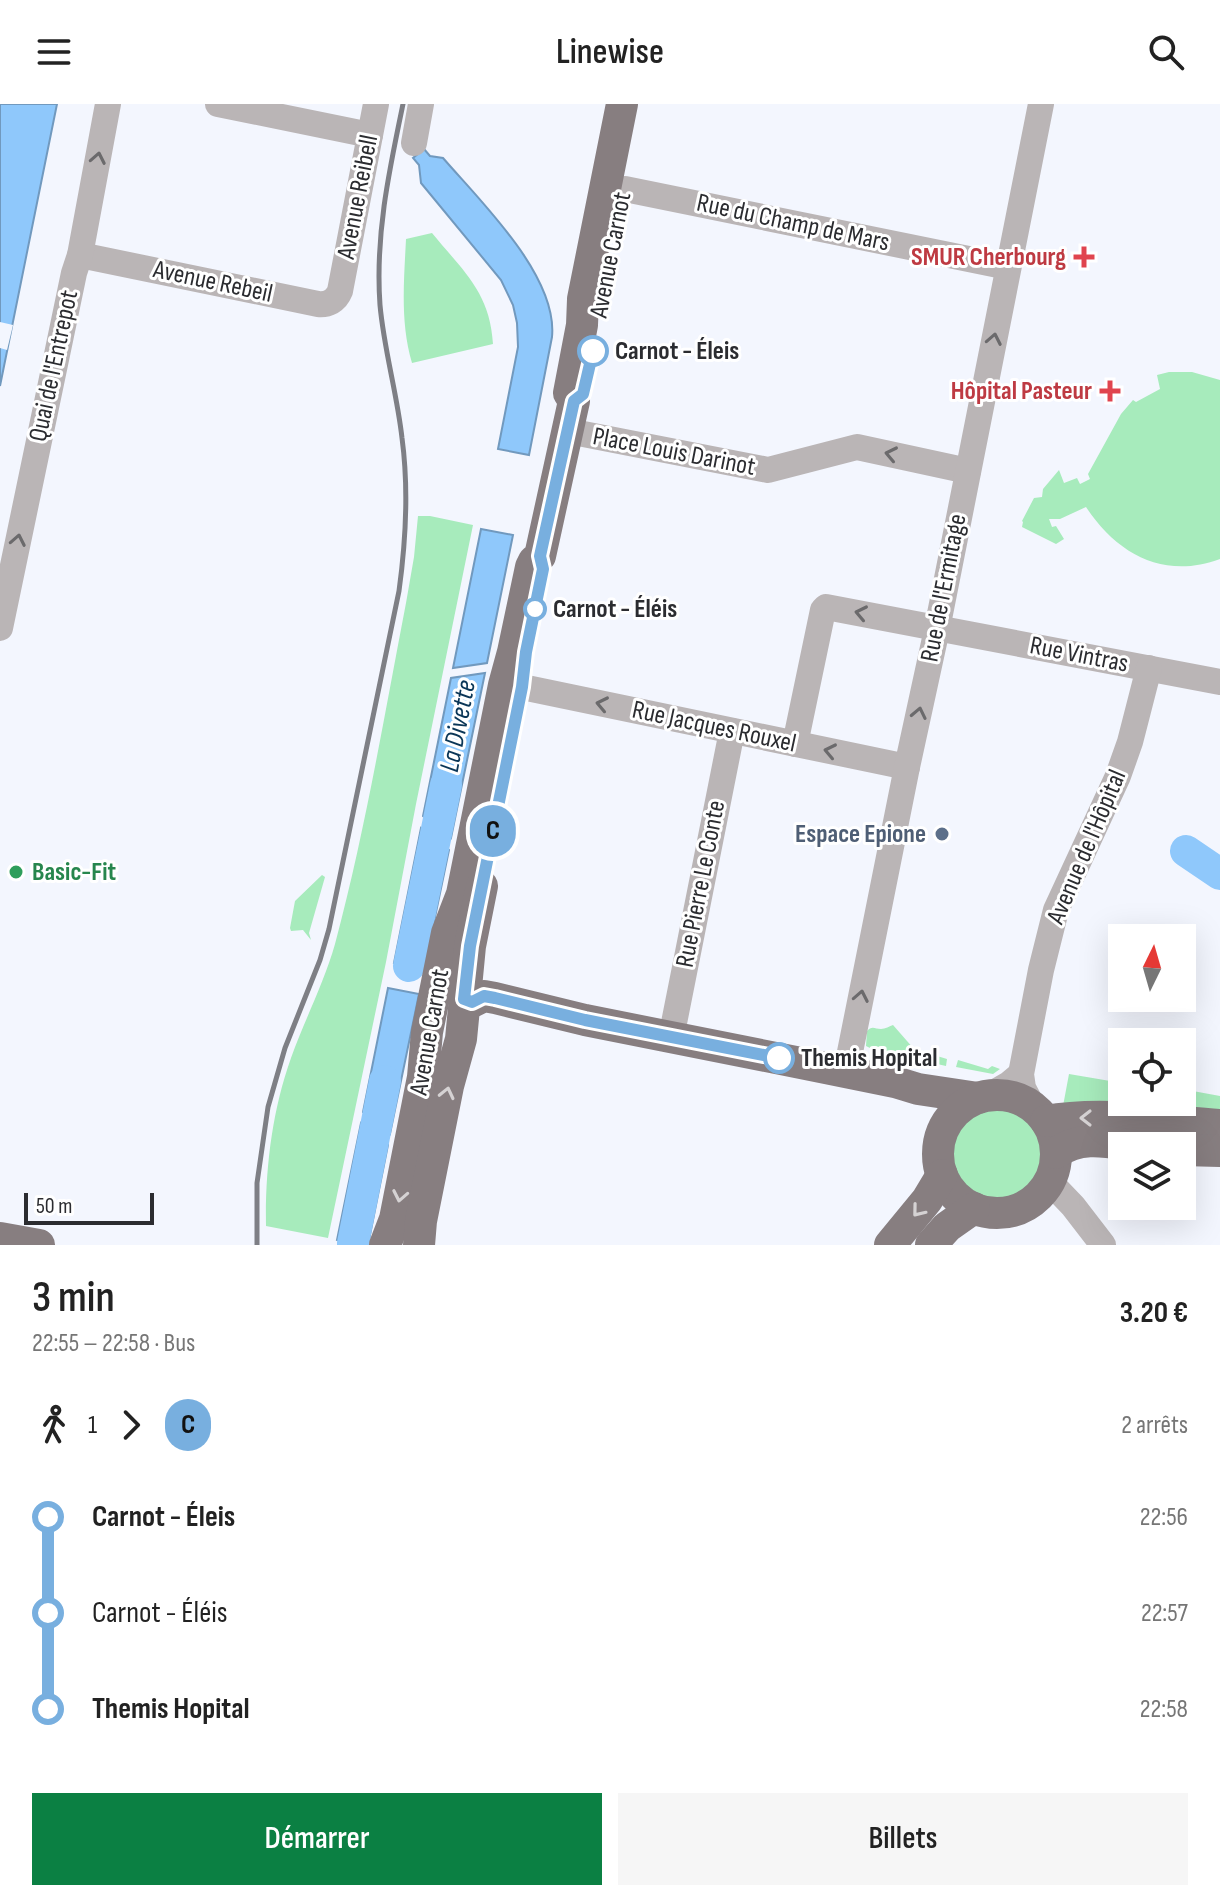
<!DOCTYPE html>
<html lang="fr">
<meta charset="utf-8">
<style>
body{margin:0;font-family:"Sofia Sans Condensed",sans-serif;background:#f6f6f6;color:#222;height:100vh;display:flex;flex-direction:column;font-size:30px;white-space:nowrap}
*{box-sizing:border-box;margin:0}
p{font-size:26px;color:#767676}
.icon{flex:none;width:44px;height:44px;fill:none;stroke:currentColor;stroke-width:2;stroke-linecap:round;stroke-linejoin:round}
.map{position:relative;height:1141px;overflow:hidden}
.sheet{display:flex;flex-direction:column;background:#fff;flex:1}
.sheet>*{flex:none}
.badge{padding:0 16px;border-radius:26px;font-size:28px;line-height:52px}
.needle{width:52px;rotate:5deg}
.tools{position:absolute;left:1108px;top:820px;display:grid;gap:16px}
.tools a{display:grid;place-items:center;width:88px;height:88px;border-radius:0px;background:#fff;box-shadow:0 8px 32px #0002;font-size:40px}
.scale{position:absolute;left:24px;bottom:20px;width:130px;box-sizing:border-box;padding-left:8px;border:4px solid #2b2c30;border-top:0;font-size:22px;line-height:28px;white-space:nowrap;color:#2b2c30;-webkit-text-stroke:6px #fff;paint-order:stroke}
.map>.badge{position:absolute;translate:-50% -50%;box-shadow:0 0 0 4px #fff}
.legs{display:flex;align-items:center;gap:12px;height:88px;padding:0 32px;font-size:26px}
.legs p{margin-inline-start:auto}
.overview{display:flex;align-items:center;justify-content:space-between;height:136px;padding:0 32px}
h1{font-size:44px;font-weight:600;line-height:60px}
.button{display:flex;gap:16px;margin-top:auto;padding:16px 32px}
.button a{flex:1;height:92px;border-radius:0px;background:#0b8043;color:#fff;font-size:32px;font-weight:600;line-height:92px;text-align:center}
.button a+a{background:#f6f6f6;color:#222}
ul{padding:0 32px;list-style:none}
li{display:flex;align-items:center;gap:28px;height:96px;font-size:30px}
li i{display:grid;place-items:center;width:12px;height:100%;margin:0 10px;background:currentColor}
li i::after{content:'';width:20px;height:20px;margin:-10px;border:6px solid;border-radius:50%;background:#fff}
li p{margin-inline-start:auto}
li:first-child i{background:linear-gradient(#0000 50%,currentColor 0)}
li:last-child i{background:linear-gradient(currentColor 50%,#0000 0)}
header{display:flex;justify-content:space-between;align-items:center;height:104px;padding:0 32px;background:#fff;font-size:36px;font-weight:600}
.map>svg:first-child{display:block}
.green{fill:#a7ebbc}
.water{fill:#8fc8fb;stroke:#7199be;stroke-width:2}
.pier{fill:#f3f6fe}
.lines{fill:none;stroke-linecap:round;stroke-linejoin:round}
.river{stroke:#8fc8fb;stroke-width:32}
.minor{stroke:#bab5b6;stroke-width:26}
.major{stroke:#877e80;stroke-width:32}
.rail{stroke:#7e7f85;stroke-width:5}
.oneway{stroke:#6b6a6c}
.oneway2{stroke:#d5d2d3}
.line-1-casing{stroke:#fff;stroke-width:18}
.line-1{stroke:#78afdf;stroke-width:12}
.health-dot{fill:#e0444e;stroke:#fff;stroke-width:3}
.stop-1-dot{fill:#fff;stroke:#78afdf;stroke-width:4}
.service-dot{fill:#5c6f8a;stroke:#fff;stroke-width:3}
.leisure-dot{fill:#2e9e5b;stroke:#fff;stroke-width:3}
.labels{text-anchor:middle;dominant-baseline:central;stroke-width:6;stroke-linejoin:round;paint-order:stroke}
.street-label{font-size:26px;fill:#2b2c30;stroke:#fff}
.health-label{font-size:26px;font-weight:bold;fill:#be3a42;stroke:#fff;text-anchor:end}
.stop-label{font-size:26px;font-weight:bold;fill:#2b2c30;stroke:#fff;text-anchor:start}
.service-label{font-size:26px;font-weight:bold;fill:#4e5e75;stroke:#fff;text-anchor:end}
.leisure-label{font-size:26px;font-weight:bold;fill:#27864d;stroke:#fff;text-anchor:start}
.water-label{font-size:28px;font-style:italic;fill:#0a3657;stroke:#fff}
</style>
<header><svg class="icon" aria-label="menu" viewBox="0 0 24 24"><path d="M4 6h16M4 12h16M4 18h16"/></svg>Linewise<svg class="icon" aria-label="search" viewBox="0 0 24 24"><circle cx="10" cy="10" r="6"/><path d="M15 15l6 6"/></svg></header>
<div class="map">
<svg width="1220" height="1141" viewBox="0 0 1220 1141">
<rect width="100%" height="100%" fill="#f3f6fe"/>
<g class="green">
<path d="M 432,129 C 463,167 490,188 493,240 L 412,259 C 400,218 404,177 406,135 Z"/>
<path d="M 1169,268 L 1192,268 L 1220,276 L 1220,455 C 1164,476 1117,450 1086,403 L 1060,415 L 1049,415 L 1052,423 L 1056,422 L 1064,435 L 1056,440 L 1022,423 L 1023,418 L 1022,417 L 1034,394 L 1042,393 L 1043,385 L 1059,366 L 1064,379 L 1077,374 L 1080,380 L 1090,375 L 1088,370 L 1121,310 L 1133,296 L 1136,298 L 1160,285 L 1157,271 Z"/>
<path d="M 418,412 L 430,412 L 473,421 L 416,700 L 386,858 L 328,1134 L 266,1122 C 265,1066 272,1007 291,954 C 305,915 324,879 335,840 C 365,728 384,613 406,499 L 414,453 Z"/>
<path d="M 322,771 L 325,773 L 309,829 L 311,836 L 303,826 L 291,827 L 290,824 L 295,797 Z"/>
<path d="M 893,921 L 914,945 L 947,955 L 946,962 L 874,946 L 866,942 L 867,927 C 872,921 875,925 881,925 C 885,925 890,922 893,921 Z"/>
<path d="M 958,956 L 988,965 L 992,962 L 1000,965 L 993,970 L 956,963 Z"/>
<path d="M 1069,970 L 1122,979 L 1121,1003 L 1063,1002 Z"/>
<path d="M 1182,985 L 1220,992 L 1220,1012 L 1131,998 L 1182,998 Z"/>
<circle cx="997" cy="1050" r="48"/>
</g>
<g class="water">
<path d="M 0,0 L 57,0 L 0,282 Z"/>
<path d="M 424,45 L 430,52 L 443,54 C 481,98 558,172 552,233 L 529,351 L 498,345 L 518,243 L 517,219 L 513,201 L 501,176 L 421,79 L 419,61 L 413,54 Z"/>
<path d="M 481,425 L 513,431 L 487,559 L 453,564 Z"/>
<path d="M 485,569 L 451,734 L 423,712 L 451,574 Z"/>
<path d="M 421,724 L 449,746 L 424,866 L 394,859 Z"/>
<path d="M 388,884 L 419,890 L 390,1030 L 363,1008 Z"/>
<path d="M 361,1019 L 388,1041 L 368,1141 L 337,1136 Z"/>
</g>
<path class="pier" d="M 0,218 L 13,221 L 7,246 L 0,244 Z"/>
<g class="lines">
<g class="river">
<path d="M 1186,747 L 1220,770"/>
<path d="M 409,862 L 446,681"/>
<path d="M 353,1139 L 385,977"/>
</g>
<g class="minor">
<path d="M 218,0 L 370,31"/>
<path d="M 414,39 L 421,0"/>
<path d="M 625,85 L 1008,163"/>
<path d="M 80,151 L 318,200 C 328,201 336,197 340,187 L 376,0"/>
<path d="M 568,327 L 768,366 L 857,343 L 968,367"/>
<path d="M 0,524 L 74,169 L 80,151 L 108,0"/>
<path d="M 522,583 L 907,663"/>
<path d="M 795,640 L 823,506 L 826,503 L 1220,578"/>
<path d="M 669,932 L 674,919 L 732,627"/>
<path d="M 846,968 L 907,663 L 937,525 L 1041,0"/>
<path d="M 990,991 L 1009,980 L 1021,970"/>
<path d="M 1033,1003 L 1023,984 L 1021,970 L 1041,866 L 1056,806 L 1118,672 L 1130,638 L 1149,564"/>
<path d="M 1050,1078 L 1073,1102 L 1103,1141"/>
</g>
<g class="major">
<path d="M 472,898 L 484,892 L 495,894 L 585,916 L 821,963 L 895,978 L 918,985 L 978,994"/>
<circle cx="997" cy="1050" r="59"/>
<path d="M 1046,1017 C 1100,1007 1165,1017 1220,1021"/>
<path d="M 1182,1046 L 1220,1047"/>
<path d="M 1056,1049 C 1081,1031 1107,1038 1135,1042"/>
<path d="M 0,1134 L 39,1141"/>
<path d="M 385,1141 L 395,1115 L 423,973 L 427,928 L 447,829 L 462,790 L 504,581 L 513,548 L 531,463 L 534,457 L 540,452 L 574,297 L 569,289 L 582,221 L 583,195 L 622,0"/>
<path d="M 419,1141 L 421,1117 L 448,982 L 461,935 L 470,842 L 482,782"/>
<path d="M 890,1141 L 927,1096 L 942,1071"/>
<path d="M 931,1141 L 947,1123 L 974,1104"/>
</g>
<path class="rail" d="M 257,1141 L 257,1079 L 268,1003 L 285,944 L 320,856 L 329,825 L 399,487 C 406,436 409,386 402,334 C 397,289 384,246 380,201 C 375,132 389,67 403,0"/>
</g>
<defs><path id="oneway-chevron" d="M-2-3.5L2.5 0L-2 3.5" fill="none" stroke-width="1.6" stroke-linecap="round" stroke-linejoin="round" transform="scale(2)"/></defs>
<g class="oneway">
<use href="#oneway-chevron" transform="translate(98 54) rotate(-79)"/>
<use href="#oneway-chevron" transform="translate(994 235) rotate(-79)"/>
<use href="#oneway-chevron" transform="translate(891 350) rotate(-168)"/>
<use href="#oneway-chevron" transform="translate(18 436) rotate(-79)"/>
<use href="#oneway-chevron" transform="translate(861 509) rotate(-168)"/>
<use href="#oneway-chevron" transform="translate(602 600) rotate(-168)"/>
<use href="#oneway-chevron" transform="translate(919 609) rotate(-78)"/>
<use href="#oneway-chevron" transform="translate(830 647) rotate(-168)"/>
<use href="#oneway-chevron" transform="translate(861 892) rotate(-79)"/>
</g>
<g class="oneway2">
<use href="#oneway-chevron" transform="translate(447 989) rotate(-77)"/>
<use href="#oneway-chevron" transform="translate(1086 1014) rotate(180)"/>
<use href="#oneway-chevron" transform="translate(400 1092) rotate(101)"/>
<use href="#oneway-chevron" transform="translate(918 1107) rotate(129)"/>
</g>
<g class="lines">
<g class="line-1-casing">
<path id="line-1" d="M 593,247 L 583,290 L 574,297 L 540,452 L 543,465 L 526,548 L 522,583 L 470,842 L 464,895 L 472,898 L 484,892 L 495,894 L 585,916 L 779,954"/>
</g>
<use href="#line-1" class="line-1"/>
</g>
<g class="health-dot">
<path d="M1080 141h8v8h8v8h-8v8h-8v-8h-8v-8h8z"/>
<path d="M1106 275h8v8h8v8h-8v8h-8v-8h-8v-8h8z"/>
</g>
<g class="stop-1-dot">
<circle cx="593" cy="247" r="14"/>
<circle cx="535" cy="505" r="10"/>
<circle cx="779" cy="954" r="14"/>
</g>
<circle class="service-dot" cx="942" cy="730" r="8"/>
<circle class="leisure-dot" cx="16" cy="768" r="8"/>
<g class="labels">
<g class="street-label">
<text transform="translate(358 93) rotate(-79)">Avenue Reibell</text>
<text transform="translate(793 119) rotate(12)">Rue du Champ de Mars</text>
<text transform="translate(611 151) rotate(-79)">Avenue Carnot</text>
<text transform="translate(213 178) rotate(12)">Avenue Rebeil</text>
<text transform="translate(54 262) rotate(-78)">Quai de l'Entrepot</text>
<text transform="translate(674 348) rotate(11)">Place Louis Darinot</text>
<text transform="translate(944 484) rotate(-79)">Rue de l'Ermitage</text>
<text transform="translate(1079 551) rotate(11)">Rue Vintras</text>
<text transform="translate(714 623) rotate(12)">Rue Jacques Rouxel</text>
<text transform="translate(1087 743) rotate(-67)">Avenue de l'Hôpital</text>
<text transform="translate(701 780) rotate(-79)">Rue Pierre Le Conte</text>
<text transform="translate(430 928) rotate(-80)">Avenue Carnot</text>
</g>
<g class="health-label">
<text x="1066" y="153">SMUR Cherbourg</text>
<text x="1092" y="287">Hôpital Pasteur</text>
</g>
<g class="stop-label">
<text x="615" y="247">Carnot - Éleis</text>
<text x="553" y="505">Carnot - Éléis</text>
<text x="801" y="954">Themis Hopital</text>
</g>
<g class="service-label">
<text x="926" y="730">Espace Epione</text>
</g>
<g class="leisure-label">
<text x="32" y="768">Basic-Fit</text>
</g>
<g class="water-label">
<text transform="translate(458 622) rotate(-79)">La Divette</text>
</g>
</g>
</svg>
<div class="tools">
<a><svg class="needle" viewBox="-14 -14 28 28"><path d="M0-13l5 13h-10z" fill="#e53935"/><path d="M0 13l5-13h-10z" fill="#767676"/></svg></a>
<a><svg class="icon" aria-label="locate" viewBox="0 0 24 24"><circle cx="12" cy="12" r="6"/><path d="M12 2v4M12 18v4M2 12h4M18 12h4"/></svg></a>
<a><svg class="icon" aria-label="layers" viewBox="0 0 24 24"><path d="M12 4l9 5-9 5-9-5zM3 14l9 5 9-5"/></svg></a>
</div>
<div class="scale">50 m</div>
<b class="badge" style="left:493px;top:727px;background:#78afdf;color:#111">C</b>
</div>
<section class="sheet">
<div class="overview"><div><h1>3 min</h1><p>22:55 – 22:58 · Bus</p></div><b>3.20 €</b></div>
<div class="legs"><svg class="icon" aria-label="walk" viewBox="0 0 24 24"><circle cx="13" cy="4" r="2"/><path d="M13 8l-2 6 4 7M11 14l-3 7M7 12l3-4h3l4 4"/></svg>1<svg class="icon" aria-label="forward" viewBox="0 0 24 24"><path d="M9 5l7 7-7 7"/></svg><b class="badge" style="background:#78afdf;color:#111">C</b><p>2 arrêts</p></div>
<ul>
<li><i style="color:#78afdf"></i><b>Carnot - Éleis</b><p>22:56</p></li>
<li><i style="color:#78afdf"></i><span>Carnot - Éléis</span><p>22:57</p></li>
<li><i style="color:#78afdf"></i><b>Themis Hopital</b><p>22:58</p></li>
</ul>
<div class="button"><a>Démarrer</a><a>Billets</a></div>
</section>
